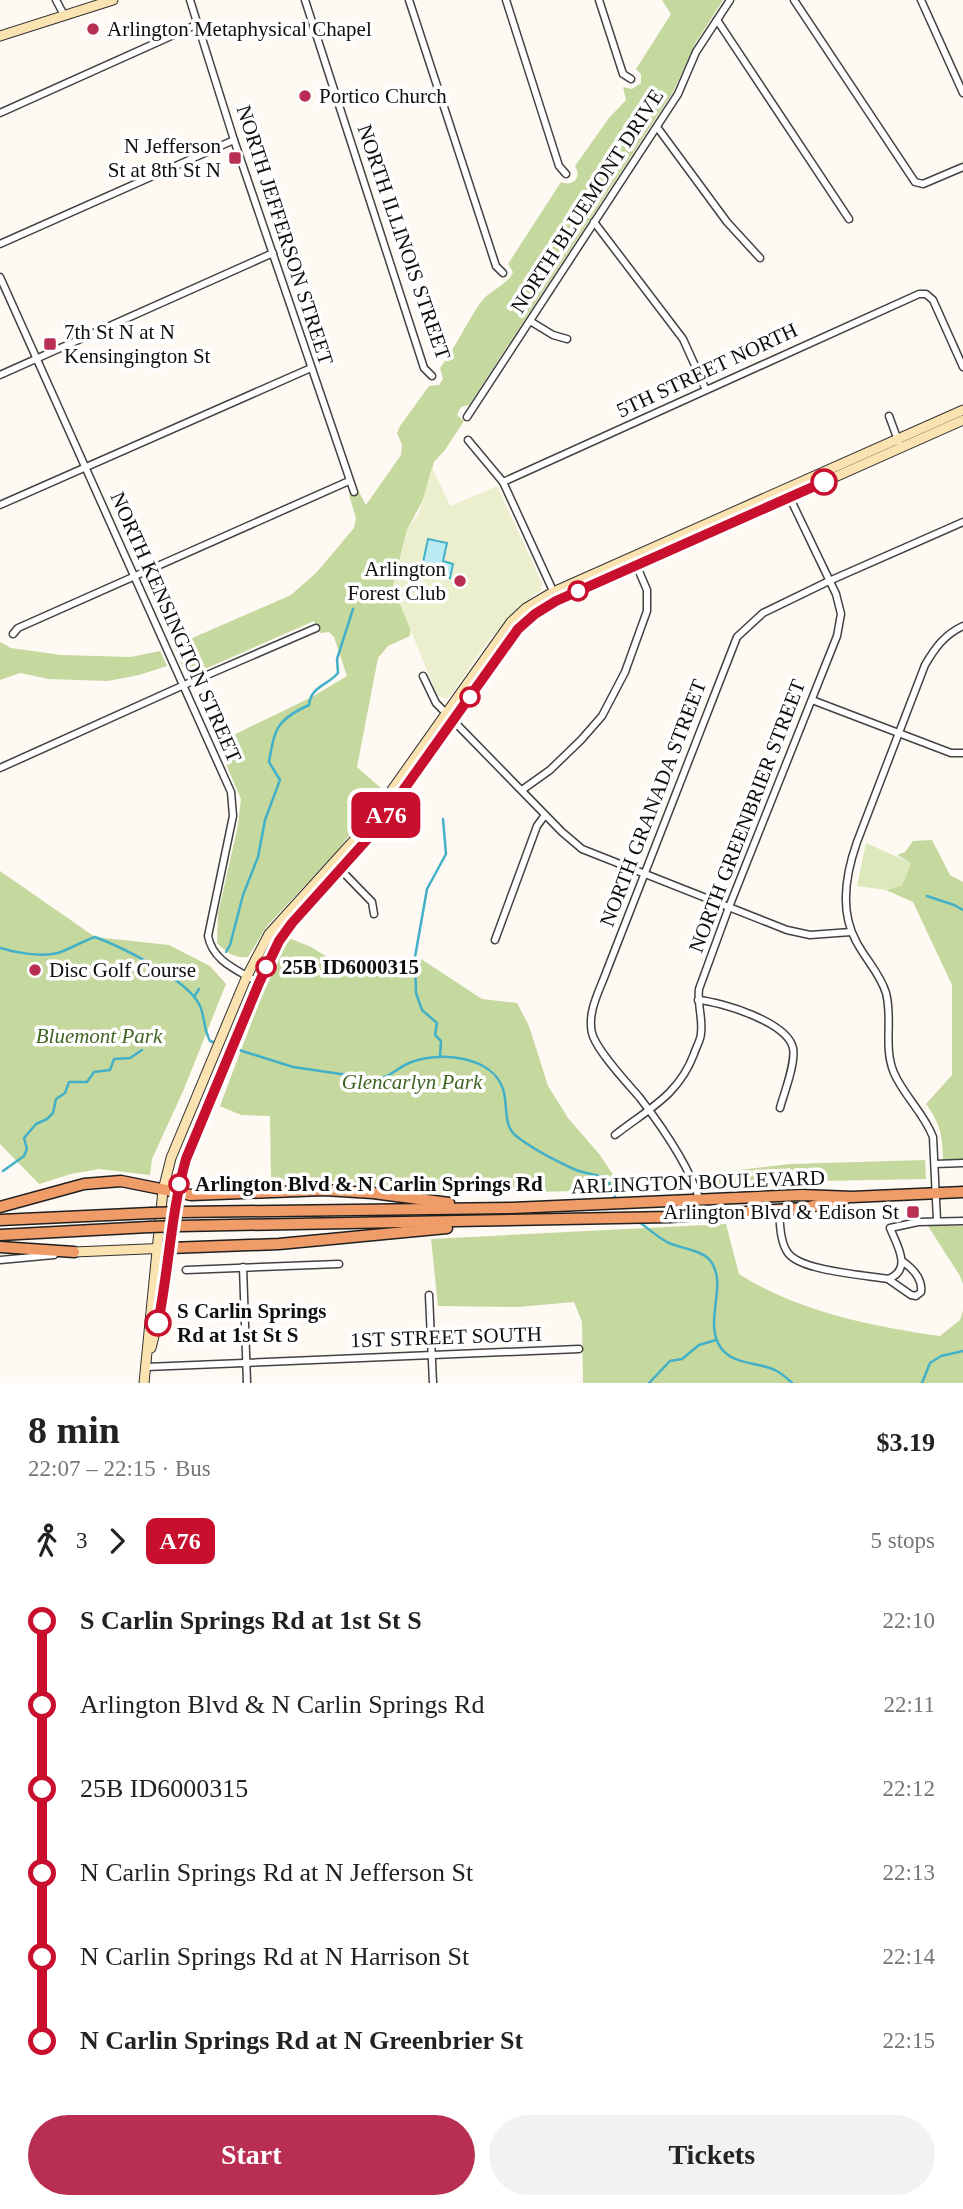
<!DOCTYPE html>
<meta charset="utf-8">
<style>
body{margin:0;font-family:"Times New Roman",serif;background:#f2f2f2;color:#222;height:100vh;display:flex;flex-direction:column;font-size:26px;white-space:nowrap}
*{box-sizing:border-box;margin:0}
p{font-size:23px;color:#767676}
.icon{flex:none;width:38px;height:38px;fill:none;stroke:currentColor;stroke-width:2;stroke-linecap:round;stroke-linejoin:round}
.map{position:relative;height:1383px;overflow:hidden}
.side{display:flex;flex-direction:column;background:#fff;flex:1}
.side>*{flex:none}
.badge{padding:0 14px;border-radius:10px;font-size:24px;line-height:46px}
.map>.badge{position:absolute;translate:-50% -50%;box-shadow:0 0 0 4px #fff}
.legs{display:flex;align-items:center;gap:10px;height:77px;padding:0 28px;font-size:23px}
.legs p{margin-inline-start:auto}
.headline{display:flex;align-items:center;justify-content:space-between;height:119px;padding:0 28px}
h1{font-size:38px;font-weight:700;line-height:52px}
.button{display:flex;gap:14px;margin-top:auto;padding:14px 28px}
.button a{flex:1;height:80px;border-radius:42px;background:#b92e53;color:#fff;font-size:28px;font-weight:700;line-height:80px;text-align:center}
.button a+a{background:#f2f2f2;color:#222}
ul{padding:0 28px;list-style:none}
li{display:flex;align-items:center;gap:24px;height:84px;font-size:26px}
li i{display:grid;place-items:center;width:10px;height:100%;margin:0 9px;background:currentColor}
li i::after{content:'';width:18px;height:18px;margin:-9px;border:5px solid;border-radius:50%;background:#fff}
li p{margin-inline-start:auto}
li:first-child i{background:linear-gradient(#0000 50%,currentColor 0)}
li:last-child i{background:linear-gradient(currentColor 50%,#0000 0)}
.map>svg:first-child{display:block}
.green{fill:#dde8bd}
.forest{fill:#c5d89d}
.pitch{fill:#ebefce}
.water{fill:#baebf3;stroke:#44b0c7;stroke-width:2}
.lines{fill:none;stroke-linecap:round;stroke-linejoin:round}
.stream{stroke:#44b0c7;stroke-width:2.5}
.minor-casing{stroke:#424242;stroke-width:9}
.secondary-casing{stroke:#313131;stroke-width:11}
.trunk-casing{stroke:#202020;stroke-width:13}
.minor{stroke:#fff;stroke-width:6}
.secondary{stroke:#fbe2b1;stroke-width:9}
.trunk{stroke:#ef9c69;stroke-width:10}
.trunk-bridge-casing{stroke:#202020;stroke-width:13;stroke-linecap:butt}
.trunk-bridge{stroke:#ef9c69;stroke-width:10}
.line-1-casing{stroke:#fff;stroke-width:16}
.line-1{stroke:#c8102e;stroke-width:10}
.poi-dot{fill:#b92e53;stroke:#fff;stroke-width:2.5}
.stop-1-dot{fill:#fff;stroke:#c8102e;stroke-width:3.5}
.labels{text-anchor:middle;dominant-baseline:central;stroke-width:7;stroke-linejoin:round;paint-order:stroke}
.poi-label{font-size:21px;fill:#0f0f0f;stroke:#fff;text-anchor:start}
.street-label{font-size:21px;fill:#0f0f0f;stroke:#fff}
.stop-label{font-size:21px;font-weight:bold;fill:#0f0f0f;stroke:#fff;text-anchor:start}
.park-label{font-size:21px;font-style:italic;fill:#3f6522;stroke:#fff}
</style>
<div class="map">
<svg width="963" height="1383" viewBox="0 0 963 1383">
<rect width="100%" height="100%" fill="#fef9f3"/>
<path class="green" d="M 866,843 L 911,863 L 902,887 L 886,890 L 857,886 Z"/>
<g class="forest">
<path d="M 662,0 L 723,0 L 695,44 L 673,92 L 469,405 L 461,407 L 457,415 L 464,421 L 445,450 L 434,462 L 425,496 L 407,530 L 393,587 L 411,619 L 410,636 L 388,646 L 378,658 L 357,767 L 383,790 L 338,850 L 267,926 L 248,957 C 235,959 226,952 217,943 L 218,914 L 238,825 L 241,799 L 217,743 L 312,697 L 347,676 L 334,637 L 329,632 L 320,633 L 314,621 L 191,675 L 184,671 L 174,646 L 291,595 L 317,572 L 354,528 L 356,518 L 349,495 L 359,492 L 366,505 L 401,455 L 402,445 L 397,433 L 400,426 L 429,386 L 439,385 L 443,379 L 440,368 C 456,347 466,323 481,302 C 490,290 508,285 513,272 L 508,264 L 561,182 C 573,187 582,178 575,166 L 609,118 L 626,100 L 623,87 L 632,89 L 641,83 L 641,74 L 636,69 L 671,14 Z"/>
<path d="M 0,642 L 11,648 L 61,655 L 131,657 L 160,651 L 167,666 L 139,675 L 108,681 L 49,679 L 20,673 L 0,680 Z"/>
<path d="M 932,840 L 950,875 L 963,882 L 963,1159 L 943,1160 C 943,1137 940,1123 926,1104 L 952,1075 L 952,985 L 913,902 L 886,890 L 902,886 L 911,863 L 897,855 L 905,852 L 913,841 Z"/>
<path d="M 0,871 L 95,937 L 169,945 L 210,966 L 226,984 L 184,1089 L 152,1159 L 150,1175 L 99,1169 L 71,1174 L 39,1184 L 0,1144 Z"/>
<path d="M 289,938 L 311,947 L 356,974 L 397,977 L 421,959 L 482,999 L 517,1003 L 529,1026 L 548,1086 L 568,1118 L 600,1155 L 623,1190 L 444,1194 L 340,1181 L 271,1180 L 270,1116 L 241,1115 L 220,1106 L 270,973 Z"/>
<path d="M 925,1160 L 926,1179 L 818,1181 L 713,1189 L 707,1188 L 698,1175 L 790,1164 Z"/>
<path d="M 726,1224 L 739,1274 C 799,1312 871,1326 940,1336 L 960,1320 L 963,1311 L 963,1383 L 583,1383 L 582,1322 L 574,1302 L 518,1307 L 438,1306 L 431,1239 Z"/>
<path d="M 928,1226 L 963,1226 L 963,1284 L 960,1276 Z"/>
</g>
<path class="pitch" d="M 432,467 L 450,506 L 497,486 L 542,583 L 541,590 C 501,616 478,657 451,695 L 446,699 L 437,695 L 393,587 L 407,530 L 419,513 Z"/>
<path class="water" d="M 428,539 L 447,543 L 443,561 L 453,564 L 450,578 L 440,576 L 441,571 L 422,567 Z"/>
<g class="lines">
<g class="stream">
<path d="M 927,896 L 954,905 L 963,910"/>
<path d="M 0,948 C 16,953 41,957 58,953 C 70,949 83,941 95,937 C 122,947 186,979 199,1004 C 205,1015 203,1028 210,1041 L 216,1043"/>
<path d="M 226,952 L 230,945 L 243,895 L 258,857 L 265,820 L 280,780 L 269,762 C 275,727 277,720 309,705 C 311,686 327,686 338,673 L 337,659 L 353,609"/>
<path d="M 194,997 L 199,989"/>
<path d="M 236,1049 L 293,1067 L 375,1079 C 392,1077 395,1069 409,1063 C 437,1051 492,1055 503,1089 C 508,1103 503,1125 515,1135 C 532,1149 556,1161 576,1170 C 587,1174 597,1174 607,1179 L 616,1199"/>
<path d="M 440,1057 L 441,1041 L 435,1035 L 437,1023 L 422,1010 L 416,993 L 415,957 L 427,889 L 446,854 L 443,819"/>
<path d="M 3,1171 L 24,1156 L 27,1149 L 24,1138 L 36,1124 L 47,1119 L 53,1113 L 56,1099 L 65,1093 L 69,1082 L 87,1082 L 94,1072 L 110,1070 L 114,1059 L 130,1058 L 142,1050"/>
<path d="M 638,1221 C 648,1228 658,1238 669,1243 C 680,1248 700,1250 709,1259 C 730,1283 702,1322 721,1348 C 733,1365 758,1362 775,1370 C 781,1373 787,1378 792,1383"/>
<path d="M 649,1383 L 670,1361 L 682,1359 L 699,1345 L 716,1340"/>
<path d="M 922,1383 L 930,1363 L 941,1356 L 963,1351"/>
</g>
<g class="minor-casing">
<g id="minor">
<path d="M 56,0 L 64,15"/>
<path d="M 190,0 L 234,140 L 354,492"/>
<path d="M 305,0 L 424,368 L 432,376"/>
<path d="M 409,0 L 496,266 L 503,273"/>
<path d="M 506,0 L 559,166 L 566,174"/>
<path d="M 599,0 L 623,74 L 631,79"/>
<path d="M 794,0 L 915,182 L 923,184 L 963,167"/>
<path d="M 921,0 L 963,93"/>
<path d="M 717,20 L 849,219"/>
<path d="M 0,113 L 198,24"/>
<path d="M 657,127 L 727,222 L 760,258"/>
<path d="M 594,222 L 683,339 L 706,390"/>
<path d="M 0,244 L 234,140"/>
<path d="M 0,277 L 231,792 L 233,816 L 208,936 C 213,962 238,970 259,983"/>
<path d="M 530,321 L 553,335 L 567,339"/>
<path d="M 0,375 L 273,253"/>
<path d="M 889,416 L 899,443"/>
<path d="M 467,417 L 678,94 L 696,52 L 730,0"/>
<path d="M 468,440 L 503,482 L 554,593"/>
<path d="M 503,482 L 919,294 L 926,294 L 933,300 L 963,367"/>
<path d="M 0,505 L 311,368"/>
<path d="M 13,634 L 18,628 L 349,481"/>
<path d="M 423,676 L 436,703 L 562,832 L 582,849 L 787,930 L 810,935 L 851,932"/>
<path d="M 812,700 L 951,753 L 963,753"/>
<path d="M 0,768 L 184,685 L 316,628"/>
<path d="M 522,790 L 550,770 L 581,740 L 602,716 L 625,672 L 647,611 L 647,590 L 635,562"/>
<path d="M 338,867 L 372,902 L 374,914"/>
<path d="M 495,940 L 537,826 L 545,815"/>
<path d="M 698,1000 C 722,1002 787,1022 793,1048 C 796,1063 784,1093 780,1108"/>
<path d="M 615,1135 C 648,1109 678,1096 694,1054 C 696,1047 701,1040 701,1033 C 703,1018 697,1004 699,989 L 729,907 L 837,636 L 841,614 L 836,594 L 788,494"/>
<path d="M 935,1164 L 963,1163"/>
<path d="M 700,1201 C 689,1165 663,1128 640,1098 C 628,1084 596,1050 592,1033 C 587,1011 600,990 607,970 L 737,637 L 763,613 L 829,581 L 963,522"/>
<path d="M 779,1211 C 780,1224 780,1242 788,1253 C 801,1271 865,1275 888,1279 C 913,1270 897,1245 890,1228 L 918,1222 L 963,1221"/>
<path d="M 937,1221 L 933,1137 C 924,1113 904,1096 894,1073 C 883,1047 893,1019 886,993 C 880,973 865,959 856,941 C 839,910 846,873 857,842 L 925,665 C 935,648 944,635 963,626"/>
<path d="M 0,1260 L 54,1255"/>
<path d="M 243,1267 L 247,1383"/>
<path d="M 186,1270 L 339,1264"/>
<path d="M 888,1279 L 911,1295 L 916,1296 L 921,1292 C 923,1278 912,1268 902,1261"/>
<path d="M 429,1295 L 433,1383"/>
<path d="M 146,1367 L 579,1349"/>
</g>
</g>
<g class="secondary-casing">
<g id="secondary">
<path d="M 0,36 L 113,0"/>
<path d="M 74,1252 L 170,1248"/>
<path d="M 151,1348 C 168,1286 169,1221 186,1159 L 259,983 L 279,941 L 292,923 L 372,834 L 518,629 L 535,614 L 556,601 L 963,420"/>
<path d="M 144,1383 L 163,1190 L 171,1158 L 247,976 L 269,934 L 365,828 L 511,622 L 526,608 L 553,592 L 963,410"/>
</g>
</g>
<g class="trunk-casing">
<g id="trunk">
<path d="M 0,1207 L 84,1184 L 121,1181 L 191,1195 L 324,1190 L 373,1193 L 449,1203"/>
<path d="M 182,1212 L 512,1208 L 802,1195 L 852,1197 L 963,1192"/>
<path d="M 0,1220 L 151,1213"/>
<path d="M 180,1226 L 670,1217 L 805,1208 L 845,1199"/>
<path d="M 0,1235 L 149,1227"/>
<path d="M 0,1247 L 74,1252"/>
<path d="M 170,1248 L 279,1244 L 447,1228"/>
</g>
</g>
<use href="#minor" class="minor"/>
<use href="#secondary" class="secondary"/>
<use href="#trunk" class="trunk"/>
<g class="trunk-bridge-casing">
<g id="trunk-bridge">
<path d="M 151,1213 L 182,1212"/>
<path d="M 149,1227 L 180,1226"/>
</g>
</g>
<use href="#trunk-bridge" class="trunk-bridge"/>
</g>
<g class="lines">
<g class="line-1-casing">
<path id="line-1" d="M 158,1323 C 169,1268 171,1212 186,1159 L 259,983 L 279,941 L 292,923 L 372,834 L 518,629 L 535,614 L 556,601 L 824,482"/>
</g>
<use href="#line-1" class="line-1"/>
</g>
<g class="poi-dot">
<circle cx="93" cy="29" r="7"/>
<circle cx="305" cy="96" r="7"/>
<rect x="228" y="151" width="14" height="14" rx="3.5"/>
<rect x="43" y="337" width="14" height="14" rx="3.5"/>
<circle cx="460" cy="581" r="7"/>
<circle cx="35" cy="970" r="7"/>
<rect x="906" y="1205" width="14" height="14" rx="3.5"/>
</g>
<g class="stop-1-dot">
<circle cx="824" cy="482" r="12"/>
<circle cx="578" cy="591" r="9"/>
<circle cx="470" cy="697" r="9"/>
<circle cx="266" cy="967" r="9"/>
<circle cx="179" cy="1184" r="9"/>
<circle cx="158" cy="1323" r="12"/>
</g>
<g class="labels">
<g class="poi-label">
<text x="107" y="29">Arlington Metaphysical Chapel</text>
<text x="319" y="96">Portico Church</text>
<text x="221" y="146" text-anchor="end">N Jefferson<tspan x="221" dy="24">St at 8th St N</tspan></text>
<text x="64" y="332">7th St N at N<tspan x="64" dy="24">Kensingington St</tspan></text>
<text x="446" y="569" text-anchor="end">Arlington<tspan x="446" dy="24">Forest Club</tspan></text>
<text x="49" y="970">Disc Golf Course</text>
<text x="899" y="1212" text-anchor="end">Arlington Blvd &amp; Edison St</text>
</g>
<g class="street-label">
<text transform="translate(587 201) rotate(-57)">NORTH BLUEMONT DRIVE</text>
<text transform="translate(285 235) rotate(72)">NORTH JEFFERSON STREET</text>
<text transform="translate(404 242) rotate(71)">NORTH ILLINOIS STREET</text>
<text transform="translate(707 370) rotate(-25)">5TH STREET NORTH</text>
<text transform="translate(176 627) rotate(66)">NORTH KENSINGTON STREET</text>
<text transform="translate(653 803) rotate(-69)">NORTH GRANADA STREET</text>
<text transform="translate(747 816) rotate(-69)">NORTH GREENBRIER STREET</text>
<text transform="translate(698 1182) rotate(-2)">ARLINGTON BOULEVARD</text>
<text transform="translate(446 1337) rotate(-2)">1ST STREET SOUTH</text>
</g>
<g class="stop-label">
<text x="282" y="967">25B ID6000315</text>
<text x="195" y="1184">Arlington Blvd &amp; N Carlin Springs Rd</text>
<text x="177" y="1311">S Carlin Springs<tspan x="177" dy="24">Rd at 1st St S</tspan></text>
</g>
<g class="park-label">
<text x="99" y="1036">Bluemont Park</text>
<text x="412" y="1082">Glencarlyn Park</text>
</g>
</g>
</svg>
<b class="badge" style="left:386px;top:815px;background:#c8102e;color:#fff">A76</b>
</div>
<section class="side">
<div class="headline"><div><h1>8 min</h1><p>22:07 – 22:15 · Bus</p></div><b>$3.19</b></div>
<div class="legs"><svg class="icon" aria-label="walk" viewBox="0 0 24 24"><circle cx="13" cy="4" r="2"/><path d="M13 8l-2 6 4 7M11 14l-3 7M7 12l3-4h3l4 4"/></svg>3<svg class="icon" aria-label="forward" viewBox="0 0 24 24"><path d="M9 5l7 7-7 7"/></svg><b class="badge" style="background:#c8102e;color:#fff">A76</b><p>5 stops</p></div>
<ul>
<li><i style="color:#c8102e"></i><b>S Carlin Springs Rd at 1st St S</b><p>22:10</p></li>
<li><i style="color:#c8102e"></i><span>Arlington Blvd &amp; N Carlin Springs Rd</span><p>22:11</p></li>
<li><i style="color:#c8102e"></i><span>25B ID6000315</span><p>22:12</p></li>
<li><i style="color:#c8102e"></i><span>N Carlin Springs Rd at N Jefferson St</span><p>22:13</p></li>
<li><i style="color:#c8102e"></i><span>N Carlin Springs Rd at N Harrison St</span><p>22:14</p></li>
<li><i style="color:#c8102e"></i><b>N Carlin Springs Rd at N Greenbrier St</b><p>22:15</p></li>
</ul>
<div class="button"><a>Start</a><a>Tickets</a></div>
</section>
